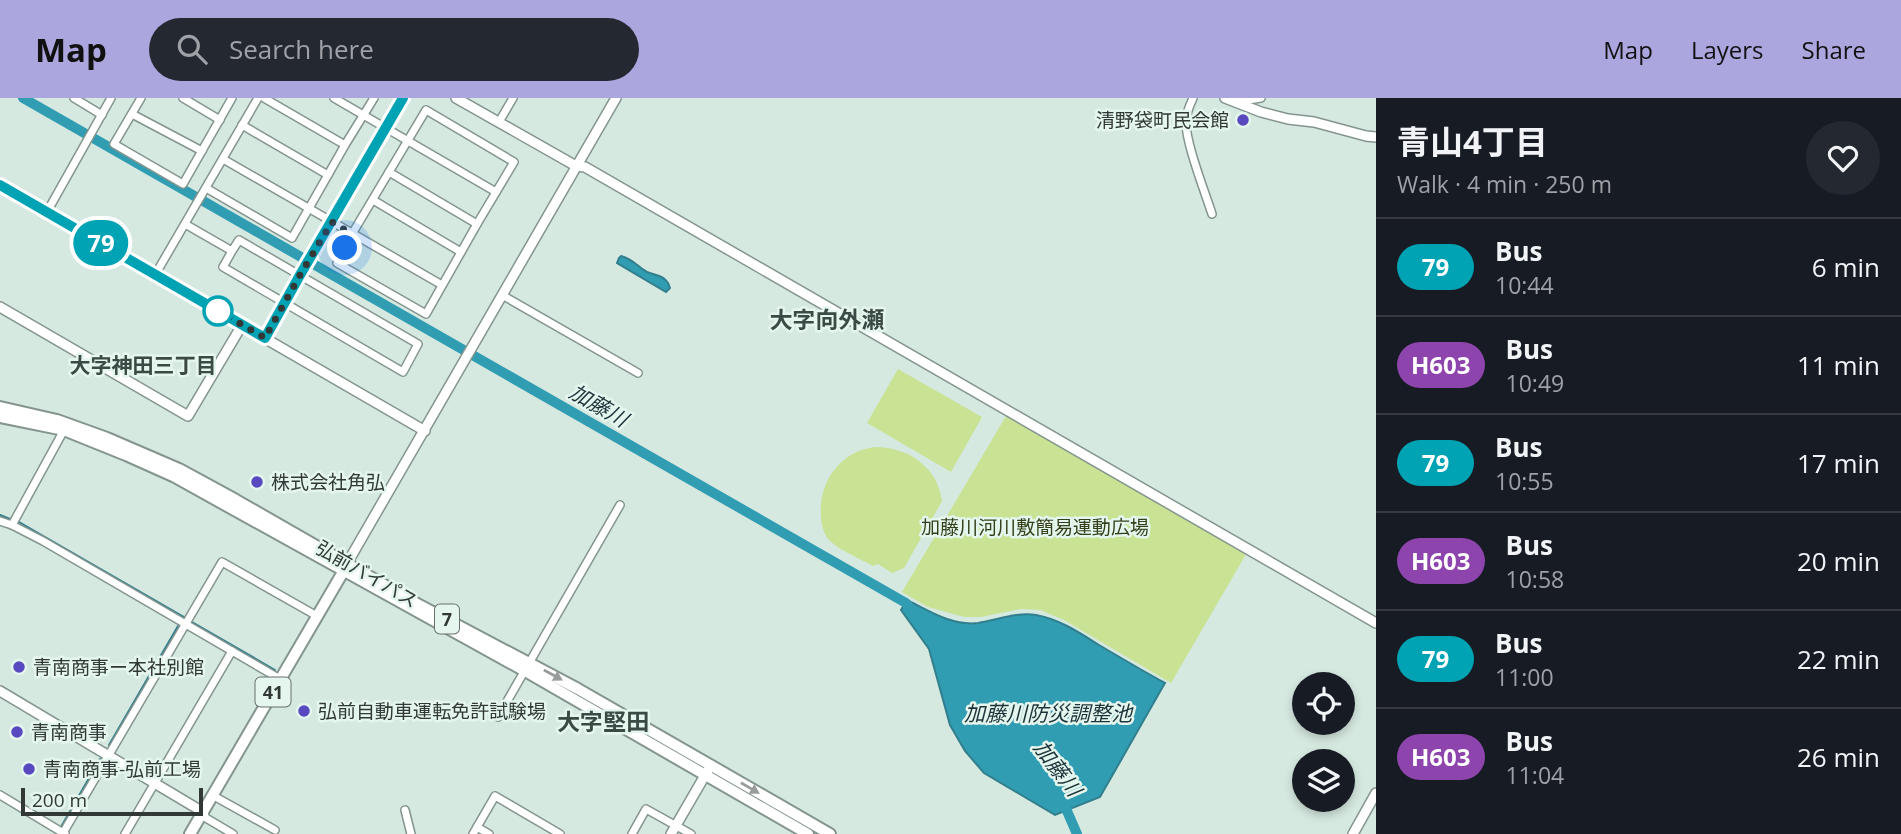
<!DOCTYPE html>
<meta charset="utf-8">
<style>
body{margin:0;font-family:"Open Sans","Noto Sans JP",sans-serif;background:#242831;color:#f1f3f6;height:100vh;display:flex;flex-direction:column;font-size:26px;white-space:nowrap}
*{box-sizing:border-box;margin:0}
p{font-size:23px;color:#9ea1a6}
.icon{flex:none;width:38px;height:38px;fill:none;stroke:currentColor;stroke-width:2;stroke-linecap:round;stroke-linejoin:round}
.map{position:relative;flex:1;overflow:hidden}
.sheet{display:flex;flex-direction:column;background:#171b24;width:525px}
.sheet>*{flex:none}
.badge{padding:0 14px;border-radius:23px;font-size:24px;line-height:46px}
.controls{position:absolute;left:1292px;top:574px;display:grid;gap:14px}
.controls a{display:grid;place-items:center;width:63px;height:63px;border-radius:50%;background:#171b24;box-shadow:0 4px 10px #0003;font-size:35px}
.scale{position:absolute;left:21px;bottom:18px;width:182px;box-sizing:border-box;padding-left:7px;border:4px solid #313835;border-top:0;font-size:19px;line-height:24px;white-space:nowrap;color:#313835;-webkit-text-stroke:5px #e4f6ee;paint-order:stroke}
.you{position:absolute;width:35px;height:35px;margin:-18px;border:5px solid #fff;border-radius:50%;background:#1a73e8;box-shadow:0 0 0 10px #1a73e833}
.map>.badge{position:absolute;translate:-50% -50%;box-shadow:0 0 0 4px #fff}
.round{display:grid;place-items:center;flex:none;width:74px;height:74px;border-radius:37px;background:#242831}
.summary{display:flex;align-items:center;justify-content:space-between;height:119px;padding:0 21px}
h1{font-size:33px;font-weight:700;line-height:52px}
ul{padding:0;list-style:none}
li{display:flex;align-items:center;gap:21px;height:98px;padding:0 21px;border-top:2px solid #363941}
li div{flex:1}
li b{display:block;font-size:26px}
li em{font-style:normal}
li .badge{min-width:77px;font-weight:700;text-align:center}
header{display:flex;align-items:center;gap:42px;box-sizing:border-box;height:98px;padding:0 35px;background:#aca6de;color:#111}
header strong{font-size:33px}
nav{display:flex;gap:38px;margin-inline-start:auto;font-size:24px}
.search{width:490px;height:63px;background:#242831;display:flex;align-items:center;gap:18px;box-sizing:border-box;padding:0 24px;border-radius:38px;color:#9ea1a6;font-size:26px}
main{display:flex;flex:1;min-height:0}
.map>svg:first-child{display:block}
.green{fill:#c9e294}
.water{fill:#319db3;stroke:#317f8d;stroke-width:2}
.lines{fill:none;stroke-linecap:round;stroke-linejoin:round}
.stream{stroke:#317f8d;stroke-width:2}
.river{stroke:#319db3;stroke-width:10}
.minor-casing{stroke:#84958e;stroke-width:10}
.tertiary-casing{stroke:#84958e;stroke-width:12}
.primary-casing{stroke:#84958e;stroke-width:14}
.trunk-casing{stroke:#84958e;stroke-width:14}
.minor{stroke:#fff;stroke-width:7}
.tertiary{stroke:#fff;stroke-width:9}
.primary{stroke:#fff;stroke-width:10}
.trunk{stroke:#fff;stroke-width:10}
.oneway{fill:#989c9a}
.line-casing{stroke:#fff;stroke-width:16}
.line{stroke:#00a3b4;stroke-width:10}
.walk{stroke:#313835;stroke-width:7;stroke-dasharray:0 12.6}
.poi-dot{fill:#5849c1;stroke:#e4f6ee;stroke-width:2.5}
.stop-dot{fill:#fff;stroke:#00a3b4;stroke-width:3.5}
.labels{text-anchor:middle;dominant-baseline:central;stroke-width:5;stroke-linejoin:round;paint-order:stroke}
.shield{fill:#e4f6ee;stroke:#67716c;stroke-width:2}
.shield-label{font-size:18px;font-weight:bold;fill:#313835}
.poi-label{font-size:19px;fill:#313835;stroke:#e4f6ee;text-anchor:start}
.park-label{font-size:19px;fill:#35401a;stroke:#e4f6ee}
.street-label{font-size:19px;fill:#313835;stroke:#e4f6ee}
.neighbourhood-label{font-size:21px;font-weight:bold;fill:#3b4a44;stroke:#e4f6ee}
.water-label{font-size:21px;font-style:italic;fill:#1c3339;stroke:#e4f6ee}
.quarter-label{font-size:23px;font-weight:bold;fill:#3b4a44;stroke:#e4f6ee}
</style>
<header>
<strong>Map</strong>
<div class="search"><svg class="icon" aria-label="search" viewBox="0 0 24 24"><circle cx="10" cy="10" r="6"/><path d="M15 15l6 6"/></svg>Search here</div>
<nav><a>Map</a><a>Layers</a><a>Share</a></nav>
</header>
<main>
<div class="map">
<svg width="1376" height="736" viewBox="0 0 1376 736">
<rect width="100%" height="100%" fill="#d6e9e1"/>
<g class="green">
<path d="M 898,271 L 982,319 L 951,374 L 867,325 Z"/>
<path d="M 1006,318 L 1245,455 L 1245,458 L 1171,585 L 1064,522 L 1040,512 L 1021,511 L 981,519 L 964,519 L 928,509 L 902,494 Z"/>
<path d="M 875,349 C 908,349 938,369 942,403 L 904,470 L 892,475 L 878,466 L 873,468 C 861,461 839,452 830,443 C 824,438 821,426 821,418 C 818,385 840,353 875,349 Z"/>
</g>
<g class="water">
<path d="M 621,158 C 635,162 637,169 647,174 C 657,178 666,177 670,190 L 666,194 L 617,165 L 619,160 Z"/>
<path d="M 907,502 C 929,513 952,528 978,525 C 998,522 1016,514 1036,517 C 1059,521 1080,535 1099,547 C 1121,560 1143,573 1165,585 L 1100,699 L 1055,717 L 984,675 L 965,653 L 950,627 L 929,551 L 901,512 Z"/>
</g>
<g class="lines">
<g class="stream">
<path d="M 0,417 L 10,421"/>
<path d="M 19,424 L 184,519"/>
<path d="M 192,524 L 275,572"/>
<path d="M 109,647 L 178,528"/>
<path d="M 61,729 L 100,661"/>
</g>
<g class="river">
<path d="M 23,0 L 906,505 L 913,515"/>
<path d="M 1058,702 L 1067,713 L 1077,736"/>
</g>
<g class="minor-casing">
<g id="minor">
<path d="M 74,0 L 102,17"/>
<path d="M 141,0 L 114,46 L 183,86 L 232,0"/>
<path d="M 183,0 L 220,22"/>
<path d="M 264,0 L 345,47"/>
<path d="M 334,0 L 496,94"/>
<path d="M 1193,0 C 1190,7 1187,13 1186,21 C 1184,41 1205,94 1212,116"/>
<path d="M 1235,4 L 1261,0"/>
<path d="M 426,12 L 514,64 L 477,126 L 426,216 L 337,165 L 352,136 Z"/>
<path d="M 132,16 L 202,53"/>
<path d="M 499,24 L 513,0"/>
<path d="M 242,27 L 328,77"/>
<path d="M 223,61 L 442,187"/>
<path d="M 389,74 L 477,126"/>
<path d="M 206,90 L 292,140 L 345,47 L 374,0"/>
<path d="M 373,102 L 461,154"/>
<path d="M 47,114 L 111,0"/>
<path d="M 185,126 L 232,153 L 223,169 L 403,274 L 418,246 L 239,142 L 232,153"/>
<path d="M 155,177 L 258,0"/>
<path d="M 502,197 L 638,275"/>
<path d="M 0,423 L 12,427 L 43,443 L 280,581"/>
<path d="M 12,427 L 64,332"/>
<path d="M 498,619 L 620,407"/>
<path d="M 0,697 L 65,736"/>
<path d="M 212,697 L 275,732"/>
<path d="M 405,712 L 411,736"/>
<path d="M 203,714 L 206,720 L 233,736"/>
<path d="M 477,729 L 489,736"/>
<path d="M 63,735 L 222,464 L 317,518"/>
<path d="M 125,736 L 232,553"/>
<path d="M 473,736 L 495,698 L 560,736"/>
<path d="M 632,736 L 646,711 L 691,736"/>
</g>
</g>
<g class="tertiary-casing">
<g id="tertiary">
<path d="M 456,0 L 576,68 L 585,69 L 1376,525"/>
<path d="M 1225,0 L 1261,14 L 1288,21 L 1314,24 L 1366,38 L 1376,39"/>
<path d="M 0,87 L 425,333"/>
<path d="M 0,209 L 188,318 L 242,227"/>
<path d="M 265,240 L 300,177 L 403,0"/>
<path d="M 345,469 L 616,0"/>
<path d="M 0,593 L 203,714"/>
<path d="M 671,736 L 711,667"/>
<path d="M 1353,736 L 1376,695"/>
</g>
</g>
<g class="primary-casing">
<path id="primary" d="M 190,736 L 343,474"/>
</g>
<g class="trunk-casing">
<g id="trunk">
<path d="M 0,309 L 57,322 L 107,340 L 179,371 L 236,402 L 421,508 L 578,591 L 830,736"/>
<path d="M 0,319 L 64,332 L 126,357 L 173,378 L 525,573 L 808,736"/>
</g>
</g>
<use href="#minor" class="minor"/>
<use href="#tertiary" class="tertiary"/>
<use href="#primary" class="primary"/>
<use href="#trunk" class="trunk"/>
</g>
<defs><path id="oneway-solid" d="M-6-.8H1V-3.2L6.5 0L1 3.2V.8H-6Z" transform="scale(1.75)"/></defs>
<g class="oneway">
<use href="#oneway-solid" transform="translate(553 577) rotate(29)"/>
<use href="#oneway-solid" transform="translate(750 690) rotate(30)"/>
</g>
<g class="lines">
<g class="line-casing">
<path id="line" d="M 0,87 L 265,240 L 300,177 L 403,0"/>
</g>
<use href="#line" class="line"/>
<path class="walk" d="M 218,213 L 265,240 L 300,177 L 332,124 L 352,136 L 345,150"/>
</g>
<g class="poi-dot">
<circle cx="1243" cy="22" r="7"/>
<circle cx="257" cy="384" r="7"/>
<circle cx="19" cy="569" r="7"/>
<circle cx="304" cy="613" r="7"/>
<circle cx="17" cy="634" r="7"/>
<circle cx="29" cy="671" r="7"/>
</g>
<circle class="stop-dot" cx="218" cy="213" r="14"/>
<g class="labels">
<g class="shield">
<rect x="435" y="506.5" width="24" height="29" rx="5"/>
<rect x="255.5" y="579.5" width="35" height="29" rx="5"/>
</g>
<g class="shield-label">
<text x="447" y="521">7</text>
<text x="273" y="594">41</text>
</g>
<g class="poi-label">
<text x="1229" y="22" text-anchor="end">清野袋町民会館</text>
<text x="271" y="384">株式会社角弘</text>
<text x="33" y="569">青南商事ー本社別館</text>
<text x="318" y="613">弘前自動車運転免許試験場</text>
<text x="31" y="634">青南商事</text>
<text x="43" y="671">青南商事-弘前工場</text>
</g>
<g class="park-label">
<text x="1035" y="429">加藤川河川敷簡易運動広場</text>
</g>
<g class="street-label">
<text transform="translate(367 476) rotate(30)">弘前バイパス</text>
</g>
<g class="neighbourhood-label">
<text x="143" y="267">大字神田三丁目</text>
</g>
<g class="water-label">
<text transform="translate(599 307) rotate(30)">加藤川</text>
<text x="1048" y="615">加藤川防災調整池</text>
<text transform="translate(1058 670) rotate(53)">加藤川</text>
</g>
<g class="quarter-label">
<text x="827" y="221">大字向外瀬</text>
<text x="603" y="623">大字堅田</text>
</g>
</g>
</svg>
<div class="controls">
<a><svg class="icon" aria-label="locate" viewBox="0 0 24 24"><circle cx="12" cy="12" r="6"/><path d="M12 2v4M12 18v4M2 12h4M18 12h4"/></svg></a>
<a><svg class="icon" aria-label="layers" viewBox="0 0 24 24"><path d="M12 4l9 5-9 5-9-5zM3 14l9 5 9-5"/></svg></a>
</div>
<div class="scale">200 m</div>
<div class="you" style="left:345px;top:150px"></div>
<b class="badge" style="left:101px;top:145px;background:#00a3b4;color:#fff">79</b>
</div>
<section class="sheet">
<div class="summary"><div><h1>青山4丁目</h1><p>Walk · 4 min · 250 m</p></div><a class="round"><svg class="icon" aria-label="heart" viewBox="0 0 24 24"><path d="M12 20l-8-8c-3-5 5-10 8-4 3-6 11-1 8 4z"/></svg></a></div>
<ul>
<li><span class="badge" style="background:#00a3b4;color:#fff">79</span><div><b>Bus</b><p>10:44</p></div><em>6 min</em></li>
<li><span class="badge" style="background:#8e44ad;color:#fff">H603</span><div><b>Bus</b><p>10:49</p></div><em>11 min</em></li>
<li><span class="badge" style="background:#00a3b4;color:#fff">79</span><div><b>Bus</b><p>10:55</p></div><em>17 min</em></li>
<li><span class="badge" style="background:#8e44ad;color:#fff">H603</span><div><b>Bus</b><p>10:58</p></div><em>20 min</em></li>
<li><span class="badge" style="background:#00a3b4;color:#fff">79</span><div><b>Bus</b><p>11:00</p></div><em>22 min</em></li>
<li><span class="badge" style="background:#8e44ad;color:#fff">H603</span><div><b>Bus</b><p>11:04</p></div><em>26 min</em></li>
</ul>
</section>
</main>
